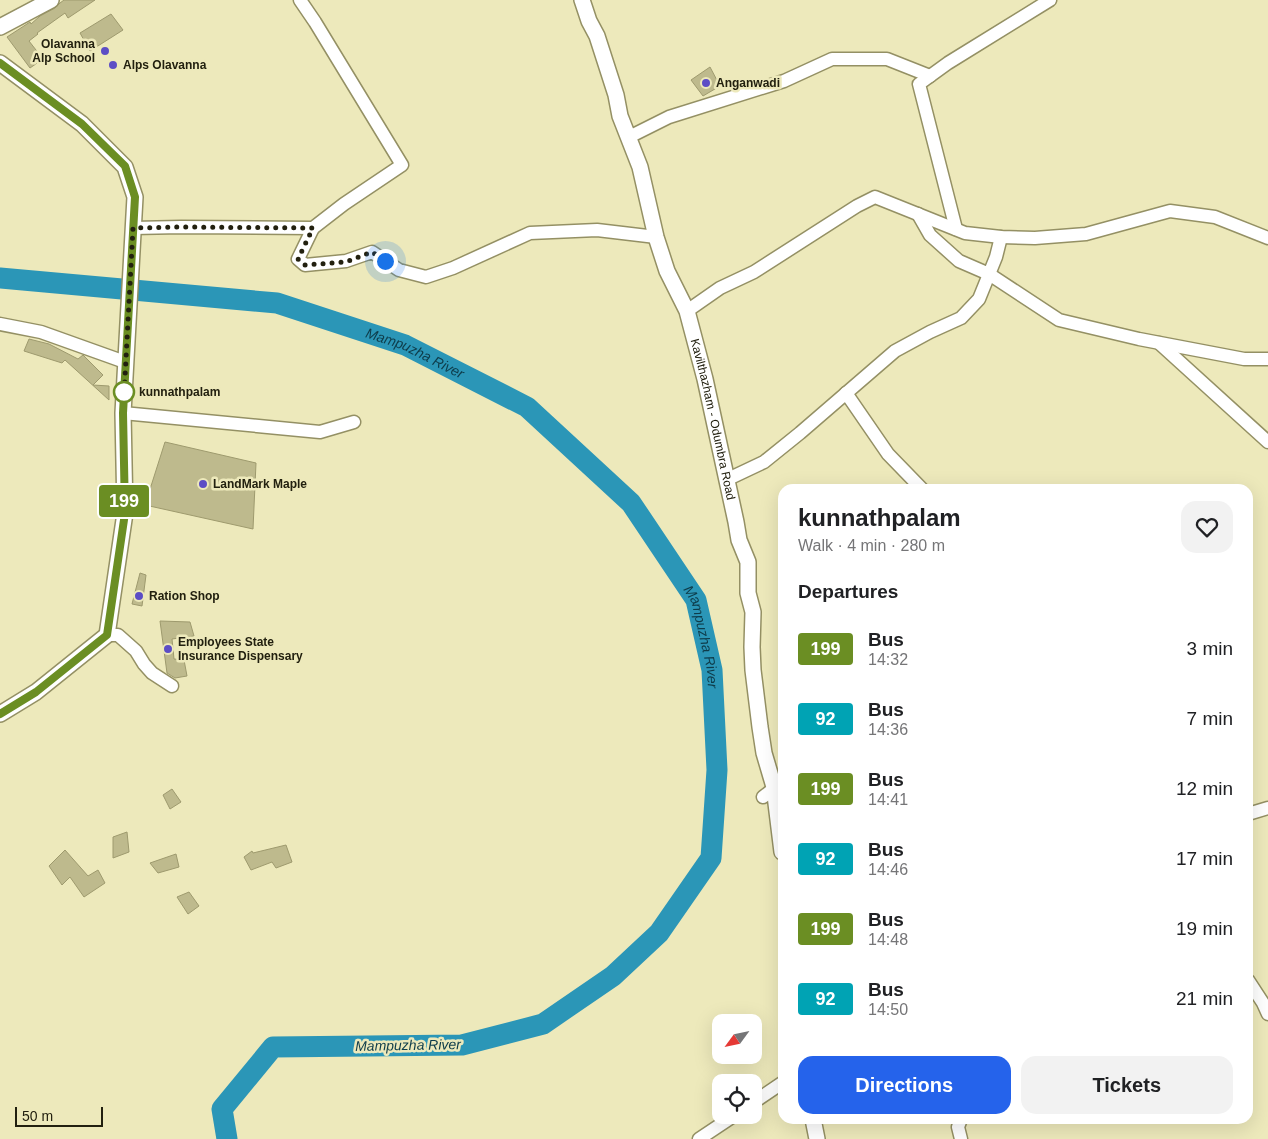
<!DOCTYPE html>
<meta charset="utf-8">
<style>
body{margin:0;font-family:Helvetica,sans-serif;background:#f2f2f2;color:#202124;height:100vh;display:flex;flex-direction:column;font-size:19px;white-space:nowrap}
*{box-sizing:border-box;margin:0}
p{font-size:16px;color:#757577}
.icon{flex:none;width:28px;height:28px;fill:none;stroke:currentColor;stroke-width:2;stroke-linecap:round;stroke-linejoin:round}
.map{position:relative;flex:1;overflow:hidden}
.panel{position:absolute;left:778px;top:484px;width:475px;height:640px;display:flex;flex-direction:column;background:#fff;border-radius:15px;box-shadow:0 5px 20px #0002}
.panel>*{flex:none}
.badge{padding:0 10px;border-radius:4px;font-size:18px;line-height:32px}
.needle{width:32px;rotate:237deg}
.buttons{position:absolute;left:712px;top:1014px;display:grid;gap:10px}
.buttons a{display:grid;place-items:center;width:50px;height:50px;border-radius:10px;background:#fff;box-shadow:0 5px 20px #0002;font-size:25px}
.scale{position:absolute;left:15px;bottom:12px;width:88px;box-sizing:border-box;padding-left:5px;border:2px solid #22200f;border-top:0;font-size:14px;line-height:18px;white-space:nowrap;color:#22200f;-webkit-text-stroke:4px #ede9bb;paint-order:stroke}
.you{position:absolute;width:25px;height:25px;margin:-12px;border:4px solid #fff;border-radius:50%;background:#1a73e8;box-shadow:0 0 0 8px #1a73e833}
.map>.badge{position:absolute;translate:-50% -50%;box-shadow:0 0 0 2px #fff}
h2{padding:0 20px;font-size:19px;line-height:45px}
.round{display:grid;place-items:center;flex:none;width:52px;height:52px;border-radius:15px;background:#f2f2f2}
.overview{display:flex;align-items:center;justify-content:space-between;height:85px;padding:0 20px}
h1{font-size:24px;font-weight:600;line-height:38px}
.cta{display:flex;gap:10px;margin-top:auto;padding:10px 20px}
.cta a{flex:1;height:58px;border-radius:15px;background:#2563eb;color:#fff;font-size:20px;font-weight:600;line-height:58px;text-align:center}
.cta a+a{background:#f2f2f2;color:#202124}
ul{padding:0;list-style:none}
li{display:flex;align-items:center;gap:15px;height:70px;padding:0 20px}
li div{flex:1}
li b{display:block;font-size:19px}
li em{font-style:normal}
li .badge{min-width:55px;font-weight:700;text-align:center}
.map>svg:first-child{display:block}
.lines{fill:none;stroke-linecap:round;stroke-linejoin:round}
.river{stroke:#2b96b7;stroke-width:21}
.building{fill:#beba8d;stroke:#9e9a6e}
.minor-casing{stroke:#949064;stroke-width:15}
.major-casing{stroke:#949064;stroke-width:18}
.minor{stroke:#fff;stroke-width:12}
.major{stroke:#fff;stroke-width:15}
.line-casing{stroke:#fff;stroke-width:11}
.line{stroke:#6b8e23;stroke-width:8}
.walk{stroke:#22200f;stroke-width:5;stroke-dasharray:0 9}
.poi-dot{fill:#5c4dc5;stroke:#ede9bb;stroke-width:2}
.stop-dot{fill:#fff;stroke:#6b8e23;stroke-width:2.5}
.labels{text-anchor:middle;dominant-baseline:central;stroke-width:5;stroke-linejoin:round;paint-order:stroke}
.poi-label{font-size:12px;font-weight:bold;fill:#22200f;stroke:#ede9bb;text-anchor:start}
.stop-label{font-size:12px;font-weight:bold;fill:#22200f;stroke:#ede9bb;text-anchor:start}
.street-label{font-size:12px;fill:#22200f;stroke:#ede9bb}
.water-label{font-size:14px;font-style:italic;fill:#0e3c4a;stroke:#ede9bb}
</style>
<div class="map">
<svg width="1268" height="1139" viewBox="0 0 1268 1139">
<rect width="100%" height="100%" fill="#ede9bb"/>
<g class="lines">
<path class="river" id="s1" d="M 0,278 L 277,303 L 405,345 L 527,407 L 631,503 L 696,600 L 712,670 L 717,770 L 711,858 L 659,933 L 613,976 L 543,1024 L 462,1045 L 273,1047 L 222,1109 L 227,1139"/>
</g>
<g class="building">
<path d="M 64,0 L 95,0 L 68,18 L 65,13 L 37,33 L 38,34 L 29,41 L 43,59 L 30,68 L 7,37 L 30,22 L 31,24 L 40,16 L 55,8 L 60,3 Z"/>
<path d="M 111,14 L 123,30 L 90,51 L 80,33 Z"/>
<path d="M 710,67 L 720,86 L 703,96 L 691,80 Z"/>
<path d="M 29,339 L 49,344 L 78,359 L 83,355 L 103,375 L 93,385 L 109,386 L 109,400 L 65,360 L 62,363 L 24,351 Z"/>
<path d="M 165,442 L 256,463 L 253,529 L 145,505 Z"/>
<path d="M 140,573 L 146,575 L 142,606 L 132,604 Z"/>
<path d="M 160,621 L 190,622 L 194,636 L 172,639 L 174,659 L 184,660 L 187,676 L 175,678 L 167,673 Z"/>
<path d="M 172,789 L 181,802 L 170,809 L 163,795 Z"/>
<path d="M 127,832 L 129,852 L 113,858 L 113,837 Z"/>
<path d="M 286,845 L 292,862 L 276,868 L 272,862 L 251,870 L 244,857 L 252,851 L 253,853 Z"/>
<path d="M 65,850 L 88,876 L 98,870 L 105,883 L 84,897 L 70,877 L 62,885 L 49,866 Z"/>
<path d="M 176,854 L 179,867 L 158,873 L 150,863 Z"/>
<path d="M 189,892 L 199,906 L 188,914 L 177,897 Z"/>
</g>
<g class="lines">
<g class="minor-casing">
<g id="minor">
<path d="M 629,137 L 669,117 L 784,81 L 832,59 L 887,59 L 930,76"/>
<path d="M 918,214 L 930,235 L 959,261 L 989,274 L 1059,320 L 1139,339 L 1244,359 L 1268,359"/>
<path d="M 133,228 L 181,227 L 313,228 L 344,204 L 402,165 L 315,22 L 300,0"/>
<path d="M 313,228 L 298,259 L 305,265 L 346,261 L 372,252 L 399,270 L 426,277 L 453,268 L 530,233 L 597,230 L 656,237"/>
<path d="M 956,229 L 919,84 L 948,63 L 1050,0"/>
<path d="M 687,311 L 720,288 L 754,272 L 857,206 L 875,197 L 965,233 L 1001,237 L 1035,238 L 1086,234 L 1170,211 L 1215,217 L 1268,238"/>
<path d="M 0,324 L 41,332 L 125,362"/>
<path d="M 1159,343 L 1268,442"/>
<path d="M 846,393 L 888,454 L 922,489"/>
<path d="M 123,413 L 320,432 L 354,422"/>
<path d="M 726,480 L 764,462 L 800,433 L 895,351 L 930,332 L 961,318 L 979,299 L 996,257 L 1001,237"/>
<path d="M 107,635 L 118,635 L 136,651 L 144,664 L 152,673 L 172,686"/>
<path d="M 763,797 L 782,782"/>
<path d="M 1248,814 L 1268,808"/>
<path d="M 1248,980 L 1263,1003 L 1268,1014"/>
<path d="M 754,1102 L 782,1083"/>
<path d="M 961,1119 L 958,1127 L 961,1139"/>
<path d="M 699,1139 L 735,1115"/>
</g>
</g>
<g class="major-casing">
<g id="major">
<path id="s2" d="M 582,0 L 589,21 L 597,36 L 616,95 L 620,116 L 640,167 L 656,237 L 667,271 L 687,311 L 705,379 L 736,522 L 739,540 L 748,562 L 748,593 L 753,612 L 752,647 L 753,670 L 760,727 L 764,753 L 774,787 L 782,852"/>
<path d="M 0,27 L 51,0"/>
<path d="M 0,63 L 82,124 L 125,167 L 135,197 L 123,413 L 125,513 L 107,635 L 36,692 L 0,714"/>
<path d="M 813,1119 L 817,1139"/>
</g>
</g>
<use href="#minor" class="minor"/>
<use href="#major" class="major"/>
</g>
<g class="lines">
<g class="line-casing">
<path id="line" d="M 0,63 L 82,124 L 125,166 L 135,197 L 123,413 L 125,513 L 107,635 L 36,692 L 0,714"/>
</g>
<use href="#line" class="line"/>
<path class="walk" d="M 124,392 L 124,396 L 133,228 L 181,227 L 313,228 L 298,259 L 305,265 L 346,262 L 372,252 L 385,261"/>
</g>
<g class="poi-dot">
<circle cx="105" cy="51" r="5"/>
<circle cx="113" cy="65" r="5"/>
<circle cx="706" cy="83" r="5"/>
<circle cx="203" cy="484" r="5"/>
<circle cx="139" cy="596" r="5"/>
<circle cx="168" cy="649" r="5"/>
</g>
<circle class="stop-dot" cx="124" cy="392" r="10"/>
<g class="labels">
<g class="poi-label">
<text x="95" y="44" text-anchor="end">Olavanna<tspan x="95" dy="14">Alp School</tspan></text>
<text x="123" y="65">Alps Olavanna</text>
<text x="716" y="83">Anganwadi</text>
<text x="213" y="484">LandMark Maple</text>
<text x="149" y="596">Ration Shop</text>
<text x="178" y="642">Employees State<tspan x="178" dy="14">Insurance Dispensary</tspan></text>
</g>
<g class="stop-label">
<text x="139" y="392">kunnathpalam</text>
</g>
<g class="street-label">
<text stroke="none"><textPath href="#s2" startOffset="441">Kavilthazham - Odumbra Road</textPath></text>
</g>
<g class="water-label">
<text stroke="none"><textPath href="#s1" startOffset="425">Mampuzha River</textPath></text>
<text stroke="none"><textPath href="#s1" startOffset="845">Mampuzha River</textPath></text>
<text transform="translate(408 1045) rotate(-1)">Mampuzha River</text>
</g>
</g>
</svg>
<div class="buttons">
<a><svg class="needle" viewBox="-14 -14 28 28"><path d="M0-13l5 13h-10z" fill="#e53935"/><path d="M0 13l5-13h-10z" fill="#757577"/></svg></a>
<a><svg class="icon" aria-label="locate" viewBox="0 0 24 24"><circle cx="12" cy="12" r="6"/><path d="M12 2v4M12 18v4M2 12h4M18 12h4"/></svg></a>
</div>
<div class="scale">50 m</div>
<div class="you" style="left:385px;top:261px"></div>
<b class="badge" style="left:124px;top:501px;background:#6b8e23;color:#fff">199</b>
<section class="panel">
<div class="overview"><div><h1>kunnathpalam</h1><p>Walk · 4 min · 280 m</p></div><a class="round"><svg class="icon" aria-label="heart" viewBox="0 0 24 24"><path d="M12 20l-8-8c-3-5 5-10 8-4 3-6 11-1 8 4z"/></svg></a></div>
<h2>Departures</h2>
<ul>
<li><span class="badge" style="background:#6b8e23;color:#fff">199</span><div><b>Bus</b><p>14:32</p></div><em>3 min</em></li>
<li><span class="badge" style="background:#00a3b4;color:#fff">92</span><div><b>Bus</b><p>14:36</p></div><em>7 min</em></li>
<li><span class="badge" style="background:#6b8e23;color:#fff">199</span><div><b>Bus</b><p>14:41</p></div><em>12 min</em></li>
<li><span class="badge" style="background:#00a3b4;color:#fff">92</span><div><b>Bus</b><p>14:46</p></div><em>17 min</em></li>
<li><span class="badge" style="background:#6b8e23;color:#fff">199</span><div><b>Bus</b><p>14:48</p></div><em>19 min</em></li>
<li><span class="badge" style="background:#00a3b4;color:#fff">92</span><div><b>Bus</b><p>14:50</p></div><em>21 min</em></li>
</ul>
<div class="cta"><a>Directions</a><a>Tickets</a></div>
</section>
</div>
